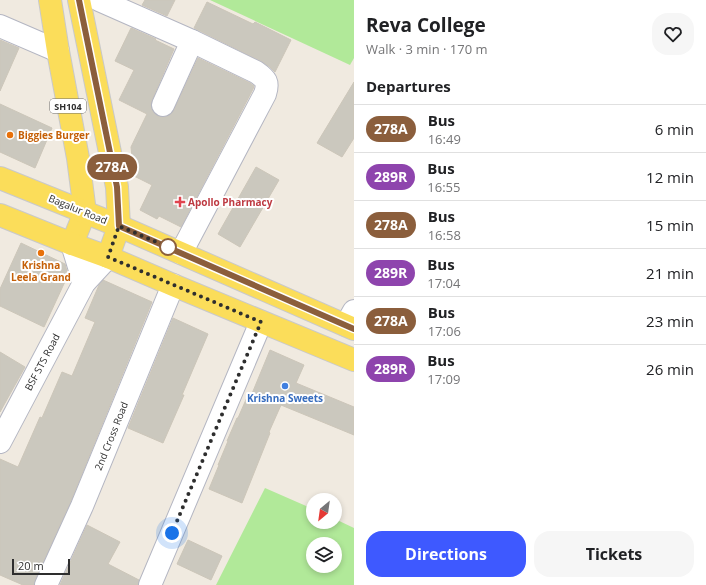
<!DOCTYPE html>
<meta charset="utf-8">
<style>
body{margin:0;font-family:"Open Sans",sans-serif;background:#f6f6f6;color:#202124;height:100vh;display:flex;flex-direction:column;font-size:15px;white-space:nowrap}
*{box-sizing:border-box;margin:0}
p{font-size:13px;color:#757577}
.icon{flex:none;width:22px;height:22px;fill:none;stroke:currentColor;stroke-width:2;stroke-linecap:round;stroke-linejoin:round}
.map{position:relative;flex:1;overflow:hidden}
.panel{display:flex;flex-direction:column;background:#fff;width:352px}
.panel>*{flex:none}
.badge{padding:0 8px;border-radius:13px;font-size:14px;line-height:26px}
.needle{width:26px;rotate:209deg}
.buttons{position:absolute;left:306px;top:493px;display:grid;gap:8px}
.buttons a{display:grid;place-items:center;width:36px;height:36px;border-radius:50%;background:#fff;box-shadow:0 2px 6px #0003;font-size:20px}
.scale{position:absolute;left:12px;bottom:10px;width:58px;box-sizing:border-box;padding-left:4px;border:2px solid #2e2e2e;border-top:0;font-size:11px;line-height:14px;white-space:nowrap;color:#2e2e2e;-webkit-text-stroke:3px #fff;paint-order:stroke}
.you{position:absolute;width:20px;height:20px;margin:-10px;border:3px solid #fff;border-radius:50%;background:#1a73e8;box-shadow:0 0 0 6px #1a73e833}
.map>.badge{position:absolute;translate:-50% -50%;box-shadow:0 0 0 2px #fff}
h2{padding:0 12px;font-size:15px;line-height:36px}
.round{display:grid;place-items:center;flex:none;width:42px;height:42px;border-radius:16px;background:#f6f6f6}
.overview{display:flex;align-items:center;justify-content:space-between;height:68px;padding:0 12px}
h1{font-size:19px;font-weight:700;line-height:30px}
.button{display:flex;gap:8px;margin-top:auto;padding:8px 12px}
.button a{flex:1;height:46px;border-radius:16px;background:#3e59ff;color:#fff;font-size:16px;font-weight:700;line-height:46px;text-align:center}
.button a+a{background:#f6f6f6;color:#202124}
ul{padding:0;list-style:none}
li{display:flex;align-items:center;gap:12px;height:48px;padding:0 12px;border-top:1px solid #e0e0e0}
li div{flex:1}
li b{display:block;font-size:15px}
li em{font-style:normal}
li .badge{min-width:44px;font-weight:700;text-align:center}
main{display:flex;flex:1;min-height:0}
.map>svg:first-child{display:block}
.green{fill:#b1e999;fill-rule:evenodd}
.building{fill:#cbc8be;stroke:#ccc6b9}
.lines{fill:none;stroke-linecap:round;stroke-linejoin:round}
.minor-casing{stroke:#b4b6c2;stroke-width:24}
.major-casing{stroke:#c9c9c9;stroke-width:24}
.minor{stroke:#fff;stroke-width:22}
.major{stroke:#fbdd5a;stroke-width:22}
.line-casing{stroke:#fff;stroke-width:9}
.line{stroke:#8b5e3c;stroke-width:6}
.walk{stroke:#2e2e2e;stroke-width:4;stroke-dasharray:0 7.2}
.food-dot{fill:#e8710a;stroke:#fff;stroke-width:1.5}
.health-dot{fill:#e0444e;stroke:#fff;stroke-width:1.5}
.stop-dot{fill:#fff;stroke:#8b5e3c;stroke-width:2}
.shop-dot{fill:#3f7fe0;stroke:#fff;stroke-width:1.5}
.labels{text-anchor:middle;dominant-baseline:central;stroke-width:4;stroke-linejoin:round;paint-order:stroke}
.shield{fill:#fff;stroke:#6d6d6d;stroke-width:1}
.shield-label{font-size:9px;font-weight:bold;fill:#2e2e2e}
.food-label{font-size:10px;font-weight:bold;fill:#c56008;stroke:#fff;text-anchor:start}
.health-label{font-size:10px;font-weight:bold;fill:#be3a42;stroke:#fff;text-anchor:start}
.street-label{font-size:10px;fill:#2e2e2e;stroke:#fff}
.shop-label{font-size:10px;font-weight:bold;fill:#366cbe;stroke:#fff}
</style>
<main>
<div class="map">
<svg width="354" height="585" viewBox="0 0 354 585">
<rect width="100%" height="100%" fill="#f0eae0"/>
<g class="green">
<path d="M 210,0 L 354,0 L 354,58 L 350,65 Z"/>
<path d="M 265,488 L 313,509 L 313,522 L 335,522 L 335,519 L 354,528 L 354,585 L 216,585 ZM 313,544 L 335,544 L 335,566 L 313,566 Z"/>
</g>
<g class="building">
<path d="M 145,0 L 175,0 L 167,16 L 142,5 Z"/>
<path d="M 207,2 L 253,24 L 255,22 L 291,40 L 275,72 L 270,67 L 261,61 L 194,28 Z"/>
<path d="M 131,28 L 156,39 L 155,40 L 174,49 L 152,100 L 151,106 L 153,112 L 158,116 L 165,117 L 170,115 L 174,110 L 198,58 L 250,83 L 254,86 L 253,89 L 181,227 L 159,216 L 157,219 L 140,210 L 152,185 L 134,176 L 131,147 L 147,114 L 119,100 L 134,70 L 115,61 Z"/>
<path d="M 0,40 L 19,48 L 0,91 Z"/>
<path d="M 354,82 L 354,138 L 342,157 L 317,143 Z"/>
<path d="M 0,104 L 52,128 L 35,168 L 0,152 Z"/>
<path d="M 256,167 L 279,180 L 240,247 L 218,234 Z"/>
<path d="M 21,243 L 65,264 L 68,275 L 44,327 L 0,306 L 0,289 Z"/>
<path d="M 103,280 L 152,302 L 71,501 L 35,580 L 34,585 L 23,585 L 0,575 L 0,459 L 18,467 L 40,417 L 42,418 L 62,372 L 72,376 L 95,322 L 85,318 L 99,285 Z"/>
<path d="M 173,318 L 208,334 L 182,395 L 184,395 L 163,443 L 128,428 Z"/>
<path d="M 270,350 L 304,365 L 296,383 L 354,407 L 354,435 L 281,405 L 269,432 L 270,433 L 242,503 L 209,489 L 219,465 L 218,465 L 228,441 L 227,441 L 237,418 L 238,418 L 248,395 L 251,396 Z"/>
<path d="M 0,352 L 25,367 L 0,412 Z"/>
<path d="M 87,525 L 120,542 L 108,564 L 139,580 L 138,585 L 60,585 Z"/>
<path d="M 188,540 L 222,556 L 211,580 L 177,564 Z"/>
</g>
<g class="lines">
<g class="minor-casing">
<g id="minor">
<path d="M 99,0 L 192,41 L 256,72 C 266,79 269,82 265,94 L 181,253"/>
<path d="M 0,26 L 58,51"/>
<path d="M 163,105 L 192,41"/>
<path d="M 72,244 L 84,283"/>
<path d="M 346,325 L 354,311"/>
<path d="M 0,442 L 84,283 L 108,257"/>
<path d="M 46,585 L 82,506 L 173,285"/>
<path d="M 150,585 L 261,322"/>
</g>
</g>
<g class="major-casing">
<g id="major">
<path d="M 50,0 L 58,51 L 78,158 L 85,212 L 72,244"/>
<path d="M 79,0 L 117,187 L 119,226 L 108,257"/>
<path d="M 0,178 L 119,226 L 354,329"/>
<path d="M 0,215 L 72,244 L 108,257 L 173,285 L 354,360"/>
</g>
</g>
<use href="#minor" class="minor"/>
<use href="#major" class="major"/>
</g>
<g class="lines">
<g class="line-casing">
<path id="line" d="M 79,0 L 117,187 L 119,226 L 354,329"/>
</g>
<use href="#line" class="line"/>
<path class="walk" d="M 168,247 L 119,226 L 108,257 L 261,322 L 172,533"/>
</g>
<g class="food-dot">
<circle cx="10" cy="135" r="4"/>
<circle cx="41" cy="253" r="4"/>
</g>
<path class="health-dot" d="M178 196h4v4h4v4h-4v4h-4v-4h-4v-4h4z"/>
<circle class="stop-dot" cx="168" cy="247" r="8"/>
<circle class="shop-dot" cx="285" cy="386" r="4"/>
<g class="labels">
<rect class="shield" x="50" y="99" width="36" height="14" rx="3"/>
<g class="shield-label">
<text x="68" y="106">SH104</text>
</g>
<g class="food-label">
<text x="18" y="135">Biggies Burger</text>
<text x="41" y="265" text-anchor="middle">Krishna<tspan x="41" dy="12">Leela Grand</tspan></text>
</g>
<g class="health-label">
<text x="188" y="202">Apollo Pharmacy</text>
</g>
<g class="street-label">
<text transform="translate(78 209) rotate(22)">Bagalur Road</text>
<text transform="translate(42 362) rotate(-62)">BSF STS Road</text>
<text transform="translate(111 436) rotate(-68)">2nd Cross Road</text>
</g>
<g class="shop-label">
<text x="285" y="398">Krishna Sweets</text>
</g>
</g>
</svg>
<div class="buttons">
<a><svg class="needle" viewBox="-14 -14 28 28"><path d="M0-13l5 13h-10z" fill="#e53935"/><path d="M0 13l5-13h-10z" fill="#757577"/></svg></a>
<a><svg class="icon" aria-label="layers" viewBox="0 0 24 24"><path d="M12 4l9 5-9 5-9-5zM3 14l9 5 9-5"/></svg></a>
</div>
<div class="scale">20 m</div>
<div class="you" style="left:172px;top:533px"></div>
<b class="badge" style="left:112px;top:167px;background:#8b5e3c;color:#fff">278A</b>
</div>
<section class="panel">
<div class="overview"><div><h1>Reva College</h1><p>Walk · 3 min · 170 m</p></div><a class="round"><svg class="icon" aria-label="heart" viewBox="0 0 24 24"><path d="M12 20l-8-8c-3-5 5-10 8-4 3-6 11-1 8 4z"/></svg></a></div>
<h2>Departures</h2>
<ul>
<li><span class="badge" style="background:#8b5e3c;color:#fff">278A</span><div><b>Bus</b><p>16:49</p></div><em>6 min</em></li>
<li><span class="badge" style="background:#8e44ad;color:#fff">289R</span><div><b>Bus</b><p>16:55</p></div><em>12 min</em></li>
<li><span class="badge" style="background:#8b5e3c;color:#fff">278A</span><div><b>Bus</b><p>16:58</p></div><em>15 min</em></li>
<li><span class="badge" style="background:#8e44ad;color:#fff">289R</span><div><b>Bus</b><p>17:04</p></div><em>21 min</em></li>
<li><span class="badge" style="background:#8b5e3c;color:#fff">278A</span><div><b>Bus</b><p>17:06</p></div><em>23 min</em></li>
<li><span class="badge" style="background:#8e44ad;color:#fff">289R</span><div><b>Bus</b><p>17:09</p></div><em>26 min</em></li>
</ul>
<div class="button"><a>Directions</a><a>Tickets</a></div>
</section>
</main>
